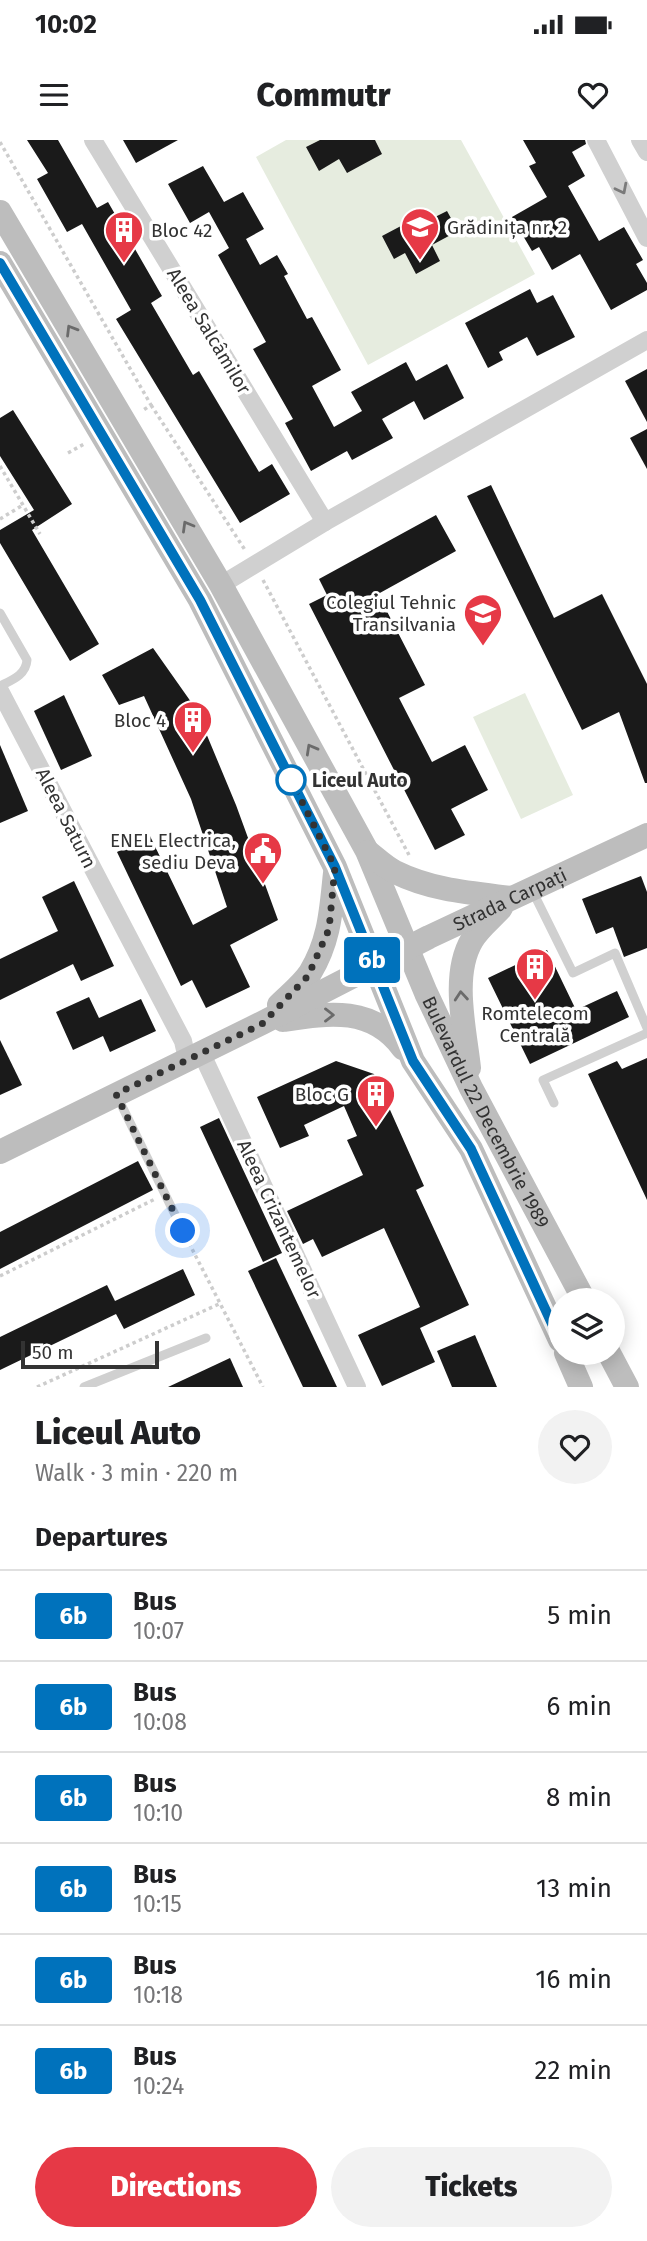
<!DOCTYPE html>
<meta charset="utf-8">
<style>
body{margin:0;font-family:"Fira Sans",sans-serif;background:#f2f2f2;color:#202124;height:100vh;display:flex;flex-direction:column;font-size:26px;white-space:nowrap}
*{box-sizing:border-box;margin:0}
p{font-size:23px;color:#757577}
.icon{flex:none;width:38px;height:38px;fill:none;stroke:currentColor;stroke-width:2;stroke-linecap:round;stroke-linejoin:round}
.map{position:relative;height:1247px;overflow:hidden}
.drawer{display:flex;flex-direction:column;background:#fff;flex:1}
.drawer>*{flex:none}
.badge{padding:0 14px;border-radius:5px;font-size:24px;line-height:46px}
.controls{position:absolute;left:548px;top:1148px;display:grid;gap:14px}
.controls a{display:grid;place-items:center;width:77px;height:77px;border-radius:50%;background:#fff;box-shadow:0 4px 18px #0003;font-size:35px}
.scale{position:absolute;left:21px;bottom:18px;width:138px;box-sizing:border-box;padding-left:7px;border:4px solid #333;border-top:0;font-size:19px;line-height:24px;white-space:nowrap;color:#333;-webkit-text-stroke:5px #fff;paint-order:stroke}
.you{position:absolute;width:35px;height:35px;margin:-18px;border:5px solid #fff;border-radius:50%;background:#1a73e8;box-shadow:0 0 0 10px #1a73e833}
.map>.badge{position:absolute;translate:-50% -50%;box-shadow:0 0 0 4px #fff}
h2{padding:0 35px;font-size:26px;line-height:63px}
.round{display:grid;place-items:center;flex:none;width:74px;height:74px;border-radius:37px;background:#f2f2f2}
.headline{display:flex;align-items:center;justify-content:space-between;height:119px;padding:0 35px}
h1{font-size:33px;font-weight:800;line-height:52px}
.button{display:flex;gap:14px;margin-top:auto;padding:14px 35px}
.button a{flex:1;height:80px;border-radius:42px;background:#e63946;color:#fff;font-size:28px;font-weight:800;line-height:80px;text-align:center}
.button a+a{background:#f2f2f2;color:#202124}
ul{padding:0;list-style:none}
li{display:flex;align-items:center;gap:21px;height:91px;padding:0 35px;border-top:2px solid #e0e0e0}
li div{flex:1}
li b{display:block;font-size:26px}
li em{font-style:normal}
li .badge{min-width:77px;font-weight:700;text-align:center}
.status{display:flex;justify-content:space-between;align-items:center;height:49px;padding:0 35px;background:#fff;direction:ltr}
.status svg{height:19px;fill:currentColor}
header{display:flex;justify-content:space-between;align-items:center;height:91px;padding:0 35px;background:#fff;font-size:32px;font-weight:800}
.map>svg:first-child{display:block}
.green{fill:#e6ecdf}
.building{fill:#1a1a1a}
.lines{fill:none;stroke-linecap:round;stroke-linejoin:round}
.path{stroke:#cdcdcd;stroke-width:3.5;stroke-dasharray:3.5 3.5;stroke-linecap:butt}
.service{stroke:#d0d0d0;stroke-width:9}
.minor{stroke:#d0d0d0;stroke-width:18}
.secondary{stroke:#bdbdbd;stroke-width:24}
.oneway{stroke:#7a7a7a}
.oneway2{stroke:#6a6a6a}
.line-casing{stroke:#fff;stroke-width:16}
.line{stroke:#0072bc;stroke-width:10}
.walk{stroke:#333;stroke-width:7;stroke-dasharray:0 12.6}
.stop-dot{fill:#fff;stroke:#0072bc;stroke-width:3.5}
.labels{text-anchor:middle;dominant-baseline:central;stroke-width:7;stroke-linejoin:round;paint-order:stroke}
.poi-label{font-size:19px;fill:#333;stroke:#fff;text-anchor:end}
.street-label{font-size:19px;fill:#333;stroke:#fff}
.stop-label{font-size:19px;font-weight:bold;fill:#333;stroke:#fff;text-anchor:start}
</style>
<div class="status"><b>10:02</b><svg viewBox="0 0 49 12"><path d="M0 12V9h3v3zM5 12V6h3v6zM10 12V3h3v9zM15 12V0h3v12zM26 1h20v11H26zM47 4h2v5h-2z"/></svg></div>
<header><svg class="icon" aria-label="menu" viewBox="0 0 24 24"><path d="M4 6h16M4 12h16M4 18h16"/></svg>Commutr<svg class="icon" aria-label="heart" viewBox="0 0 24 24"><path d="M12 20l-8-8c-3-5 5-10 8-4 3-6 11-1 8 4z"/></svg></header>
<div class="map">
<svg width="647" height="1247" viewBox="0 0 647 1247">
<rect width="100%" height="100%" fill="#fff"/>
<g class="green">
<path d="M 286,0 L 461,0 L 535,134 L 368,225 L 256,17 Z"/>
<path d="M 525,553 L 573,655 L 521,679 L 473,577 Z"/>
</g>
<g class="building">
<path d="M 27,0 L 58,0 L 97,68 L 108,62 L 162,156 L 151,163 L 193,235 L 199,231 L 259,332 L 272,324 L 290,354 L 240,383 L 116,179 L 131,170 L 82,84 L 67,92 L 37,39 L 48,33 Z"/>
<path d="M 123,0 L 178,0 L 136,23 Z"/>
<path d="M 320,0 L 375,0 L 382,14 L 347,33 L 339,19 L 319,31 L 306,7 Z"/>
<path d="M 523,0 L 585,0 L 586,4 L 572,12 L 585,36 L 568,46 L 599,101 L 624,87 L 643,120 L 636,124 L 647,143 L 647,150 L 611,170 L 580,114 L 552,130 L 539,107 L 532,111 L 512,77 L 547,57 L 529,26 L 536,23 Z"/>
<path d="M 203,26 L 224,62 L 243,52 L 264,89 L 246,99 L 260,125 L 277,115 L 288,134 L 284,136 L 307,179 L 312,177 L 341,230 L 312,246 L 334,287 L 362,271 L 351,252 L 406,222 L 416,241 L 447,224 L 464,258 L 424,280 L 414,261 L 382,279 L 393,298 L 352,320 L 347,311 L 311,331 L 285,283 L 293,279 L 253,209 L 266,202 L 218,115 L 229,108 L 209,72 L 190,83 L 168,44 Z"/>
<path d="M 447,71 L 458,91 L 432,105 L 440,121 L 416,134 L 405,113 L 394,119 L 382,96 L 416,78 L 419,85 Z"/>
<path d="M 530,149 L 537,163 L 553,155 L 575,197 L 537,216 L 527,197 L 499,212 L 503,220 L 488,228 L 465,183 Z"/>
<path d="M 647,229 L 647,282 L 625,241 Z"/>
<path d="M 13,270 L 72,364 L 32,390 L 99,504 L 70,521 L 0,403 L 0,390 L 34,370 L 0,316 L 0,278 Z"/>
<path d="M 647,289 L 647,329 L 630,298 Z"/>
<path d="M 491,345 L 554,478 L 602,454 L 647,544 L 647,643 L 645,643 L 619,572 L 582,590 L 467,356 Z"/>
<path d="M 436,375 L 456,411 L 378,454 L 425,545 L 399,558 L 432,622 L 465,605 L 488,650 L 451,669 L 465,695 L 435,710 L 309,464 L 327,455 L 319,439 Z"/>
<path d="M 153,508 L 196,569 L 236,665 L 278,780 L 230,805 L 250,847 L 206,868 L 192,840 L 181,846 L 117,712 L 150,696 L 193,785 L 227,767 L 191,659 L 144,556 L 119,565 L 102,535 Z"/>
<path d="M 64,555 L 92,616 L 61,630 L 34,571 Z"/>
<path d="M 0,605 L 28,671 L 0,683 Z"/>
<path d="M 641,736 L 647,752 L 647,808 L 624,817 L 613,787 L 596,794 L 582,759 Z"/>
<path d="M 74,741 L 114,826 L 81,841 L 73,824 L 0,860 L 0,819 L 58,791 L 42,757 Z"/>
<path d="M 547,810 L 576,870 L 617,851 L 629,877 L 530,924 L 488,838 Z"/>
<path d="M 89,857 L 99,878 L 141,859 L 156,891 L 110,912 L 103,896 L 73,910 L 56,872 Z"/>
<path d="M 0,900 L 22,945 L 0,955 Z"/>
<path d="M 647,918 L 647,1060 L 588,934 L 617,921 L 622,929 Z"/>
<path d="M 336,921 L 374,934 L 424,1046 L 416,1050 L 469,1165 L 420,1188 L 435,1222 L 382,1246 L 358,1195 L 420,1167 L 384,1088 L 322,1117 L 313,1099 L 303,1104 L 287,1071 L 363,1035 L 347,1000 L 357,996 L 344,966 L 304,985 L 309,996 L 280,1008 L 257,957 Z"/>
<path d="M 219,978 L 282,1113 L 263,1122 L 200,987 Z"/>
<path d="M 138,1021 L 153,1050 L 0,1129 L 0,1092 Z"/>
<path d="M 276,1118 L 337,1247 L 303,1247 L 248,1131 Z"/>
<path d="M 183,1129 L 195,1155 L 124,1189 L 116,1174 L 0,1230 L 0,1197 L 107,1145 L 115,1161 Z"/>
<path d="M 475,1195 L 497,1247 L 452,1247 L 437,1211 Z"/>
<path d="M 230,1218 L 243,1247 L 168,1247 Z"/>
</g>
<g class="lines">
<g class="path">
<path d="M 0,2 L 151,265 L 142,271"/>
<path d="M 151,265 L 245,410"/>
<path d="M 68,313 L 84,304"/>
<path d="M 0,326 L 40,394"/>
<path d="M 0,379 L 23,365"/>
<path d="M 263,440 L 409,715"/>
<path d="M 189,1103 L 263,1247"/>
<path d="M 0,1136 L 155,1059"/>
<path d="M 37,1247 L 219,1164"/>
</g>
<g class="service">
<path d="M 0,473 L 27,520 C 26,535 12,540 0,546"/>
<path d="M 532,750 L 573,833 L 615,813 L 647,888"/>
<path d="M 118,958 L 183,1091"/>
<path d="M 554,963 L 543,940 L 647,893"/>
<path d="M 84,1247 L 206,1198"/>
</g>
<g class="minor">
<path d="M 93,0 L 325,382"/>
<path d="M 596,0 L 647,98"/>
<path d="M 640,0 L 647,12"/>
<path d="M 221,445 L 325,382 L 647,200"/>
<path d="M 0,551 L 183,901 L 187,919"/>
<path d="M 201,912 L 357,1247"/>
</g>
<g class="secondary">
<path id="s1" d="M 0,72 L 221,445 L 367,711 L 426,853 L 471,948 L 584,1160"/>
<path d="M 0,123 L 200,460 L 335,727 L 413,921 L 471,1009 L 560,1200"/>
<path d="M 368,712 C 377,719 385,727 395,732 C 431,750 471,753 511,758"/>
<path d="M 279,865 C 289,855 302,845 310,833 C 330,800 331,770 335,733"/>
<path d="M 283,880 C 329,873 372,866 403,908"/>
<path d="M 469,928 C 465,890 451,835 472,800 C 479,788 492,778 501,768"/>
<path id="s2" d="M 0,1012 L 262,883 L 429,797 L 647,695"/>
<path d="M 566,1213 L 581,1247"/>
<path d="M 609,1213 L 627,1247"/>
</g>
</g>
<defs><path id="oneway-chevron" d="M-2-3.5L2.5 0L-2 3.5" fill="none" stroke-width="1.6" stroke-linecap="round" stroke-linejoin="round" transform="scale(1.75)"/></defs>
<use class="oneway" href="#oneway-chevron" transform="translate(622 49) rotate(63)"/>
<g class="oneway2">
<use href="#oneway-chevron" transform="translate(71 190) rotate(-121)"/>
<use href="#oneway-chevron" transform="translate(187 386) rotate(-120)"/>
<use href="#oneway-chevron" transform="translate(311 609) rotate(-119)"/>
<use href="#oneway-chevron" transform="translate(461 856) rotate(-95)"/>
<use href="#oneway-chevron" transform="translate(329 875)"/>
</g>
<g class="lines">
<g class="line-casing">
<path id="line" d="M 0,123 L 200,460 L 335,727 L 413,921 L 471,1009 L 560,1201"/>
</g>
<use href="#line" class="line"/>
<path class="walk" d="M 183,1091 L 116,954 L 262,884 L 308,836 L 329,789 L 335,727 L 286,630 L 291,640"/>
</g>
<defs>
<g id="school-pin" transform="scale(2.0125)"><path d="M0 17L-7.5 6A9.5 9.5 0 1 1 7.5 6Z" fill="#e63946" stroke="#fff"/><path d="M0-5L7-2L0 1L-7-2ZM-4 1L0 2.5L4 1V4Q0 6-4 4Z" fill="#fff"/></g>
<g id="building-pin" transform="scale(2.0125)"><path d="M0 17L-7.5 6A9.5 9.5 0 1 1 7.5 6Z" fill="#e63946" stroke="#fff"/><path d="M-4-6H4V6H1V3H-1V6H-4ZM-2.5-4.3h1.7v1.8h-1.7ZM.8-4.3h1.7v1.8H.8ZM-2.5-1h1.7V.8h-1.7ZM.8-1h1.7V.8H.8Z" fill="#fff"/></g>
<g id="university-pin" transform="scale(2.0125)"><path d="M0 17L-7.5 6A9.5 9.5 0 1 1 7.5 6Z" fill="#e63946" stroke="#fff"/><path d="M0-5L7-2L0 1L-7-2ZM-4 1L0 2.5L4 1V4Q0 6-4 4Z" fill="#fff"/></g>
<g id="civic-pin" transform="scale(2.0125)"><path d="M0 17L-7.5 6A9.5 9.5 0 1 1 7.5 6Z" fill="#e63946" stroke="#fff"/><path d="M-.6-6.5H3V-4.5H.6V-3L4-1V1h2V6H-6V1h2V-1L-.6-3ZM-1.2 2.5V6h2.4V2.5Z" fill="#fff"/></g>
</defs>
<g fill-rule="evenodd">
<use href="#school-pin" x="420" y="87"/>
<use href="#building-pin" x="124" y="90"/>
<use href="#university-pin" x="483" y="473"/>
<use href="#building-pin" x="193" y="580"/>
<use href="#civic-pin" x="263" y="711"/>
<use href="#building-pin" x="535" y="827"/>
<use href="#building-pin" x="376" y="954"/>
</g>
<circle class="stop-dot" cx="291" cy="640" r="14"/>
<g class="labels">
<g class="poi-label">
<text x="447" y="87" text-anchor="start">Grădinița nr. 2</text>
<text x="151" y="90" text-anchor="start">Bloc 42</text>
<text x="456" y="462">Colegiul Tehnic<tspan x="456" dy="22">Transilvania</tspan></text>
<text x="166" y="580">Bloc 4</text>
<text x="236" y="700">ENEL Electrica,<tspan x="236" dy="22">sediu Deva</tspan></text>
<text x="535" y="873" text-anchor="middle">Romtelecom<tspan x="535" dy="22">Centrală</tspan></text>
<text x="349" y="954">Bloc G</text>
</g>
<g class="street-label">
<text transform="translate(209 191) rotate(59)">Aleea Salcâmilor</text>
<text transform="translate(66 678) rotate(63)">Aleea Saturn</text>
<text stroke="none"><textPath href="#s2" startOffset="569">Strada Carpați</textPath></text>
<text stroke="none"><textPath href="#s1" startOffset="1024">Bulevardul 22 Decembrie 1989</textPath></text>
<text transform="translate(279 1079) rotate(65)">Aleea Crizantemelor</text>
</g>
<g class="stop-label">
<text x="312" y="640">Liceul Auto</text>
</g>
</g>
</svg>
<div class="controls">
<a><svg class="icon" aria-label="layers" viewBox="0 0 24 24"><path d="M12 4l9 5-9 5-9-5zM3 14l9 5 9-5"/></svg></a>
</div>
<div class="scale">50 m</div>
<div class="you" style="left:183px;top:1091px"></div>
<b class="badge" style="left:372px;top:820px;background:#0072bc;color:#fff">6b</b>
</div>
<section class="drawer">
<div class="headline"><div><h1>Liceul Auto</h1><p>Walk · 3 min · 220 m</p></div><a class="round"><svg class="icon" aria-label="heart" viewBox="0 0 24 24"><path d="M12 20l-8-8c-3-5 5-10 8-4 3-6 11-1 8 4z"/></svg></a></div>
<h2>Departures</h2>
<ul>
<li><span class="badge" style="background:#0072bc;color:#fff">6b</span><div><b>Bus</b><p>10:07</p></div><em>5 min</em></li>
<li><span class="badge" style="background:#0072bc;color:#fff">6b</span><div><b>Bus</b><p>10:08</p></div><em>6 min</em></li>
<li><span class="badge" style="background:#0072bc;color:#fff">6b</span><div><b>Bus</b><p>10:10</p></div><em>8 min</em></li>
<li><span class="badge" style="background:#0072bc;color:#fff">6b</span><div><b>Bus</b><p>10:15</p></div><em>13 min</em></li>
<li><span class="badge" style="background:#0072bc;color:#fff">6b</span><div><b>Bus</b><p>10:18</p></div><em>16 min</em></li>
<li><span class="badge" style="background:#0072bc;color:#fff">6b</span><div><b>Bus</b><p>10:24</p></div><em>22 min</em></li>
</ul>
<div class="button"><a>Directions</a><a>Tickets</a></div>
</section>
